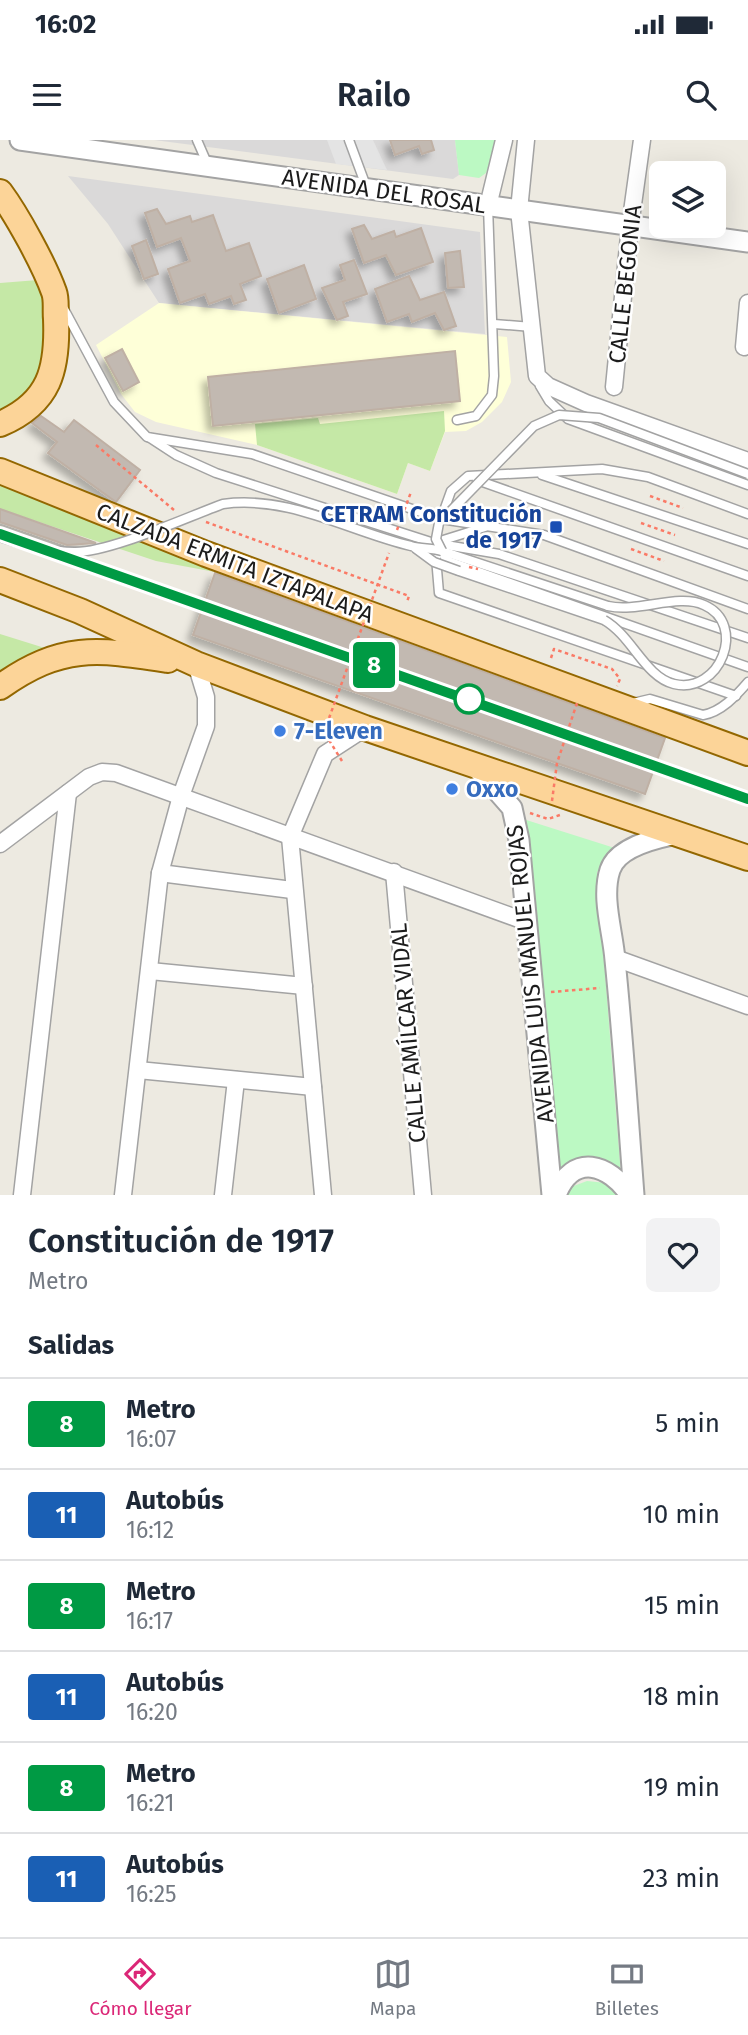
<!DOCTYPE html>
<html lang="es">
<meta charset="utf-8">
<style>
body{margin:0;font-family:"Fira Sans",sans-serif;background:#f2f2f3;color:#1f2937;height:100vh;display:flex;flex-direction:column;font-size:26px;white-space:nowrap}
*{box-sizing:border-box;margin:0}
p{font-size:23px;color:#747a83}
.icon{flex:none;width:38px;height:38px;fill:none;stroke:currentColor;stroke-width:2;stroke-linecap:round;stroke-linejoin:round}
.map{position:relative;height:1055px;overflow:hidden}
.sheet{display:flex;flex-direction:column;background:#fff;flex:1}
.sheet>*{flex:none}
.badge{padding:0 14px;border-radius:5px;font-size:24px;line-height:46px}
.tools{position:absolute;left:649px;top:21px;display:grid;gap:14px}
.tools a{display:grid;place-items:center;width:77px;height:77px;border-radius:10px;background:#fff;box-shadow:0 7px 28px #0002;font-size:35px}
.map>.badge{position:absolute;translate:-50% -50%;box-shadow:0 0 0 4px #fff}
h2{padding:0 28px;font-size:26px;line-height:63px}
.round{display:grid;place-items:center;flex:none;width:74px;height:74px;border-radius:10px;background:#f2f2f3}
.head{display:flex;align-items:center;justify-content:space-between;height:119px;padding:0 28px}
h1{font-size:33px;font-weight:600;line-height:52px}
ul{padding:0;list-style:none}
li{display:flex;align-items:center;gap:21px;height:91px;padding:0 28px;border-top:2px solid #e0e1e3}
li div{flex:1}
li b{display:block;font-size:26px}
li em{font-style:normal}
li .badge{min-width:77px;font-weight:700;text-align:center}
.status{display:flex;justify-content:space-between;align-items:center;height:49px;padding:0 35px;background:#fff;direction:ltr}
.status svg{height:19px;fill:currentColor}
header{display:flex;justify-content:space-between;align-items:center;height:91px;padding:0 28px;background:#fff;font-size:32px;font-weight:600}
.tab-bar{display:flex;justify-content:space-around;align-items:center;height:98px;border-top:2px solid #e0e1e3;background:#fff;font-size:19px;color:#747a83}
.tab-bar a{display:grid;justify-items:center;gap:4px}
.tab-bar .selected{color:#db2777}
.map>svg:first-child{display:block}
.residential{fill:#dad9d9}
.education{fill:#feffd8}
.grass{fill:#c5e8a6}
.park{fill:#bcf9c3}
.parking{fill:#e4e4e4}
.building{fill:#c2b9b1;stroke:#bfb0a4;stroke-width:2;filter:url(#shadow)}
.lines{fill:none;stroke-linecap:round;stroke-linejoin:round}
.service-casing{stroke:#a3a3a3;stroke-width:11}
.minor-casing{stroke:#a3a3a3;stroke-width:19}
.tertiary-casing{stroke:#a3a3a3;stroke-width:23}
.primary-casing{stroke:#936700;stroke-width:28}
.path{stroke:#fa7a66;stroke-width:2.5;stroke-dasharray:3.5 3.5;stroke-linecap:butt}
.service{stroke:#fff;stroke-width:8}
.minor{stroke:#fff;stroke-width:16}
.tertiary{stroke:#fff;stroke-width:19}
.primary{stroke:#fcd498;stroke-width:24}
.rail{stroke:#6a6a6a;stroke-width:4.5;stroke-dasharray:14 14;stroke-linecap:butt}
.service-bridge-casing{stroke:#a3a3a3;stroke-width:11;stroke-linecap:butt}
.path-bridge{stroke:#fa7a66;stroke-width:2.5;stroke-dasharray:3.5 3.5;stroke-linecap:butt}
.service-bridge{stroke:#fff;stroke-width:8}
.line-casing{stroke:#fff;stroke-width:16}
.line{stroke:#009a44;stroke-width:10}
.transit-dot{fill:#1a4fb4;stroke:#fff;stroke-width:2.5}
.stop-dot{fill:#fff;stroke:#009a44;stroke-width:3.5}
.shop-dot{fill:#3f7fe0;stroke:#fff;stroke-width:2.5}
.labels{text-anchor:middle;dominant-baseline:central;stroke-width:5;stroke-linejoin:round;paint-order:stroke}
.street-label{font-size:23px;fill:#1c1c1c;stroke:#fff}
.transit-label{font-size:23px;font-weight:bold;fill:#164399;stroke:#fff;text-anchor:end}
.shop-label{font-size:23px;font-weight:bold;fill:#366cbe;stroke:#fff;text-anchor:start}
</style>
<div class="status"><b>16:02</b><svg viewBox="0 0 49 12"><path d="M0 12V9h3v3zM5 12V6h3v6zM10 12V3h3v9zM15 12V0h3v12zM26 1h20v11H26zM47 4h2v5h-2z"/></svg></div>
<header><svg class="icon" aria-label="menu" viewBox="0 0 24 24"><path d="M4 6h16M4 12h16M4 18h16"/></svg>Railo<svg class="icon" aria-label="search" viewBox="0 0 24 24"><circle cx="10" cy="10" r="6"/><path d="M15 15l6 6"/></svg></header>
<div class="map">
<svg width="748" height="1055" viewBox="0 0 748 1055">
<defs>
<filter id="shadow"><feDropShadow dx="-5.5" dy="5.5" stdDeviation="3.5" flood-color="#0004"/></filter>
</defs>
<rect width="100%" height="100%" fill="#edeae1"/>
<g class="residential">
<path d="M 154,0 L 455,0 L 459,35 L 453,39 Z"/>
<path d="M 68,36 L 480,92 L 485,194 L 159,163 L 108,84 Z"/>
</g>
<path class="education" d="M 159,163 L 507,197 L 511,242 L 502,262 L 482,282 L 466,291 L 445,292 L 430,331 L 408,323 L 397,354 L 257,305 L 156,282 L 135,272 L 121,254 L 96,205 Z"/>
<g class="grass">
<path d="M 38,140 L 45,167 L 47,232 L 0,279 L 0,143 Z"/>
<path d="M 444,271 L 445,291 L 430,331 L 408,323 L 397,354 L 257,305 L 255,284 L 318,278 L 320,284 Z"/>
<path d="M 0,345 L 215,432 L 156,421 L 0,369 Z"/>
<path d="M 0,494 L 48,509 L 0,540 Z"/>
</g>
<g class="park">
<path d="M 455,0 L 498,0 L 486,33 L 479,38 L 459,35 Z"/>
<path d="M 520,678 L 621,710 L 597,732 L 621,1035 C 595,1011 576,1011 556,1042 Z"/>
<path d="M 587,1041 L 606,1043 L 618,1055 L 566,1055 L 571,1047 Z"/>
</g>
<path class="parking" d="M 327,0 L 373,0 L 387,30 L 336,24 Z"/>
<g class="building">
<path d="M 390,0 L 431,0 L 434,10 L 422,14 L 419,6 L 395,15 Z"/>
<path d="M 157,69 L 166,84 L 190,76 L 192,82 L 213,75 L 226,111 L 249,103 L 261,136 L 240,144 L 246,160 L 234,164 L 231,156 L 209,164 L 205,154 L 180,163 L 168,129 L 190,121 L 181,98 L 157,107 L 145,73 Z"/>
<path d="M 364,85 L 372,99 L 394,91 L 396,97 L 421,88 L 433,122 L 396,135 L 386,115 L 364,123 L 352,89 Z"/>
<path d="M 146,100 L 158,134 L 144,139 L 132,106 Z"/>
<path d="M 460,111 L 464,147 L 448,148 L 445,113 Z"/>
<path d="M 354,120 L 367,154 L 343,162 L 348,176 L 337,180 L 322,148 L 345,140 L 340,125 Z"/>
<path d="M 304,125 L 316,159 L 279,173 L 267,139 Z"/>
<path d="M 409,136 L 420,160 L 444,152 L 456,186 L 444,190 L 435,173 L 412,182 L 409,174 L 387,182 L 375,149 Z"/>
<path d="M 122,209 L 139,242 L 123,251 L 105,218 Z"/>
<path d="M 455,211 L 460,261 L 213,286 L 208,237 Z"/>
<path d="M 41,276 L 64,292 L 74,280 L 140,330 L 116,362 L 48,313 L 57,302 L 32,283 Z"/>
<path d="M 0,369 L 96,403 L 67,405 L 0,382 Z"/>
<path d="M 215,433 L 665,598 L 645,654 L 193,495 Z"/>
</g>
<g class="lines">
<g class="service-casing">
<g id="service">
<path d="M 197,0 L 207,23"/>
<path d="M 349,0 L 366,46"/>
<path d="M 64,169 L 114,262 L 147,297 L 252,314 L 441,379 L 544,395 L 748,469"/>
<path d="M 494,184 L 532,187"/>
<path d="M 540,246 L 549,261 L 568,279 L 748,345"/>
<path d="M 457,280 L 476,276 L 492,255 L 494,236 L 488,66"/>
<path d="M 150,298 L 176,315 L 216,333 L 434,403 L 499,414 L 748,498"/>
<path d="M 542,335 L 748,404"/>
<path d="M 477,340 L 748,436"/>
<path d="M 441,379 L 451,351 L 468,336 L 602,329 L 648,337 L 748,374"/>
<path d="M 437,402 L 485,387"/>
<path d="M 435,406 L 439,453 L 736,556"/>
<path d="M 438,408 L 448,421 L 748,527"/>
<path d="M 442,411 L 608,466"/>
<path d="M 459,431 L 604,480"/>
<path d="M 633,563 L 650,559 L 703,575 C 721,572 736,556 748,542"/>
</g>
</g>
<g class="minor-casing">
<g id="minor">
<path d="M 526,0 L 519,70 L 537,236 L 548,246 L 586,263 L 748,321"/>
<path d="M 488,66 L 504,0"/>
<path d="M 744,207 L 748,163"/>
<path d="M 614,247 L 630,86 L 642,0"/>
<path d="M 0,704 L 89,637 L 102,632 L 116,633 L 527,782"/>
<path d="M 394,732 L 423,1055"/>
<path d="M 160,733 L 292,750"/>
<path d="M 615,818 L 748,866"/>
<path d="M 150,831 L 304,846"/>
<path d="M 138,930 L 313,947"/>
<path d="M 22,1055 L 68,653"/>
<path d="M 123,1055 L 160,733 L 181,656 L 206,586 L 206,557 L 196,524"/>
<path d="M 223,1055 L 236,940"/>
<path d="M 323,1055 L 290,697 L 325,614 L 365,588"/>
</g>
</g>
<g class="tertiary-casing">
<g id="tertiary">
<path d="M 20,0 L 748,102"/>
<path d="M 476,627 L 512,668 L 519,700 L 552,1055"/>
<path d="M 556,1055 C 573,1012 609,1024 630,1055"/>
<path d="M 634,1055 C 628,977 623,898 615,820 C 613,792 601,758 610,730 C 617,708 653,699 672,695"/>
</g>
</g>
<g class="primary-casing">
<g id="primary">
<path d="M 0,52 C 17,75 44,124 54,152 C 57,160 55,170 56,179 C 58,229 50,263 0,284"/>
<path d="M 0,331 L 206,414 L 748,613"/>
<path d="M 0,440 L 80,471 L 196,524 L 365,588 L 748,718"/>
<path d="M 0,547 C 62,503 97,509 168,520"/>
</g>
</g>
<g class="path">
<path d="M 96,305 L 174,370"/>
<path d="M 650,356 L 683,368"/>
<path d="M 206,382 L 409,456 L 407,462"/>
<path d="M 641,383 L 675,395"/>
<path d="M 631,409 L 664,421"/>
<path d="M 551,518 L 554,509 L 612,529 L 620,539 L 617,546"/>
<path d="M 530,673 L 548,679 L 560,675"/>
<path d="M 551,852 L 600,848"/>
</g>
<use href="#service" class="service"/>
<use href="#minor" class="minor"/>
<use href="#tertiary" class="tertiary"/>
<use href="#primary" class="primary"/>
<path class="rail" d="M 0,394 L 748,659"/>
<g class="service-bridge-casing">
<g id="service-bridge">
<path d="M 0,397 C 24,405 49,412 74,412 C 109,413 187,377 223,364 C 290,355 348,391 411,406 C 421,409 432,408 442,411"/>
<path d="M 415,408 L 434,422 L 459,431"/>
<path d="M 442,411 L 436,399 L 439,383 L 534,286 L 559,275 L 599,278 L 748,334"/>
<path d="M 604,480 C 632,496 645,537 674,544 C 720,555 748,484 704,465 C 678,453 638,473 608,466"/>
</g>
</g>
<g class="path-bridge">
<path d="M 397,390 L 411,352"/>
<path d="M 469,427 L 478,429"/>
<path d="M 342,621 L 324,592 L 389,413"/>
<path d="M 552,661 L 557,623 L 578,560"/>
</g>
<use href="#service-bridge" class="service-bridge"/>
</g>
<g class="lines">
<g class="line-casing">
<path id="line" d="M 0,394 L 748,659"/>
</g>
<use href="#line" class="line"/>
</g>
<rect class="transit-dot" x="549" y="380" width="14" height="14" rx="3.5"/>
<circle class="stop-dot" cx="469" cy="559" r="14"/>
<g class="shop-dot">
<circle cx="280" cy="591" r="7"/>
<circle cx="452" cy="649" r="7"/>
</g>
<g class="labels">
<g class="street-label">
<text transform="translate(384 51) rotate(8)">AVENIDA DEL ROSAL</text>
<text transform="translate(625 144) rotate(-84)">CALLE BEGONIA</text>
<text transform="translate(235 423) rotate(21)">CALZADA ERMITA IZTAPALAPA</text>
<text transform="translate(530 834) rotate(-96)">AVENIDA LUIS MANUEL ROJAS</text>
<text transform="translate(408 893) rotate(-95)">CALLE AMÍLCAR VIDAL</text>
</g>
<g class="transit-label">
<text x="542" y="374">CETRAM Constitución<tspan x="542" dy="26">de 1917</tspan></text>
</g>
<g class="shop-label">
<text x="294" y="591">7-Eleven</text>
<text x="466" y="649">Oxxo</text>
</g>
</g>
</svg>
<div class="tools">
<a><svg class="icon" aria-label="layers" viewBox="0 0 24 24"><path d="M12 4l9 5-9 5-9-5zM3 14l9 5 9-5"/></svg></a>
</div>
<b class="badge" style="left:374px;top:525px;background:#009a44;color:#fff">8</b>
</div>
<section class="sheet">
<div class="head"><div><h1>Constitución de 1917</h1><p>Metro</p></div><a class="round"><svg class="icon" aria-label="heart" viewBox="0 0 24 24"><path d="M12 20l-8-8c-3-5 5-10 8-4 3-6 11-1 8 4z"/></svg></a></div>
<h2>Salidas</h2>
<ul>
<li><span class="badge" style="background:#009a44;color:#fff">8</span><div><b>Metro</b><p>16:07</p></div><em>5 min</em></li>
<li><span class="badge" style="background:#1a5fb4;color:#fff">11</span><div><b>Autobús</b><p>16:12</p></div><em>10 min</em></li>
<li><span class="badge" style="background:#009a44;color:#fff">8</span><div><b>Metro</b><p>16:17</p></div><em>15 min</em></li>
<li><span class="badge" style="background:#1a5fb4;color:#fff">11</span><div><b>Autobús</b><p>16:20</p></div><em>18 min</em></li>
<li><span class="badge" style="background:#009a44;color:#fff">8</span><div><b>Metro</b><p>16:21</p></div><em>19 min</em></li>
<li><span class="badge" style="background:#1a5fb4;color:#fff">11</span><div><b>Autobús</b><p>16:25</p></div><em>23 min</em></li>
</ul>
</section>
<nav class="tab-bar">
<a class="selected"><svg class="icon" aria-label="directions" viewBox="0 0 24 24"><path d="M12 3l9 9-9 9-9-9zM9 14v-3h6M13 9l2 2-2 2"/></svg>Cómo llegar</a>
<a><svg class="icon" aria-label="map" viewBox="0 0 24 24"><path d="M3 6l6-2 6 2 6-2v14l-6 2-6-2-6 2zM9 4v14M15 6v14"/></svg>Mapa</a>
<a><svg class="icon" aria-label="tickets" viewBox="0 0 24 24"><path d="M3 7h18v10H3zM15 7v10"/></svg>Billetes</a>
</nav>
